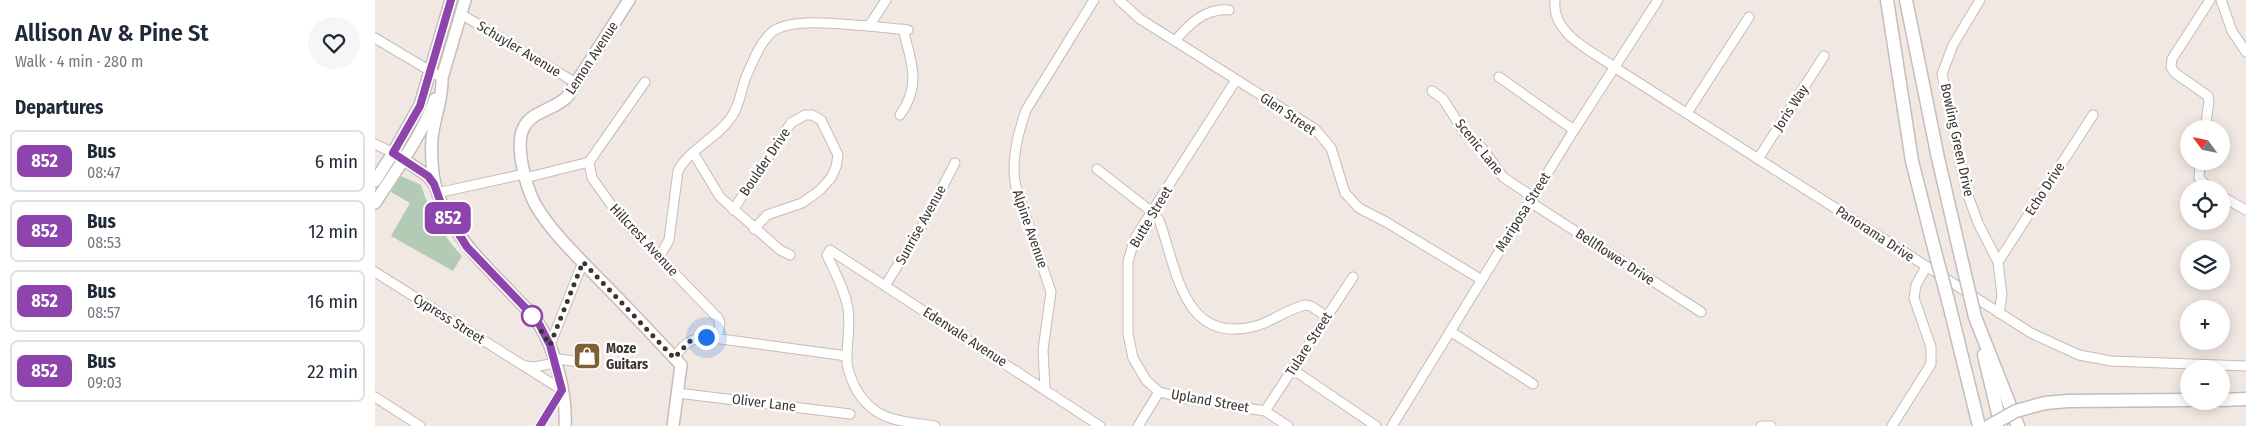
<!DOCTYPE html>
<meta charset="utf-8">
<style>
body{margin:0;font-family:"Fira Sans Condensed",sans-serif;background:#f6f6f7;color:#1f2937;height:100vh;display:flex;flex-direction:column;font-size:19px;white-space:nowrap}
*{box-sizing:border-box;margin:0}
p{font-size:16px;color:#747a83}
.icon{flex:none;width:28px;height:28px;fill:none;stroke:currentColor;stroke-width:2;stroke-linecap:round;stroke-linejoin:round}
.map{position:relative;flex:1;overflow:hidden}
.details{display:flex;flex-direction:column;background:#fff;width:375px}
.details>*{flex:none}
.badge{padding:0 10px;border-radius:8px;font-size:18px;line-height:32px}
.needle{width:32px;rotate:303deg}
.tools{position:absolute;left:1805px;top:120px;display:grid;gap:10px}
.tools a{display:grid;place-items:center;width:50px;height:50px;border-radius:50%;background:#fff;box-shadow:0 2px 12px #0003;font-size:25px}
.you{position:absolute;width:25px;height:25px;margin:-12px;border:4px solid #fff;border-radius:50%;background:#1a73e8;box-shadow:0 0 0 8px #1a73e833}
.map>.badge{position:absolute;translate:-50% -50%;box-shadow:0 0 0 2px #fff}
h2{padding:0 15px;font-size:19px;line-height:45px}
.round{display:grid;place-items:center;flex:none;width:52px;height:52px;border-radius:26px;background:#f6f6f7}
.overview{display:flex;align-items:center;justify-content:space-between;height:85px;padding:0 15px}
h1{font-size:24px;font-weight:600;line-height:38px}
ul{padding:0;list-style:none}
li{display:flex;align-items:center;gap:15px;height:62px;margin:0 10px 8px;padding:0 5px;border:2px solid #e0e1e3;border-radius:8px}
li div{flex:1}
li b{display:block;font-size:19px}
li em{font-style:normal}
li .badge{min-width:55px;font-weight:700;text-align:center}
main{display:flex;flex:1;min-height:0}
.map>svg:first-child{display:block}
.green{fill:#b2cbb4}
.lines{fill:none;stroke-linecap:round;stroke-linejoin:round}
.minor-casing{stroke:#c6bcb8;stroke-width:11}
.major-casing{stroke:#c6bcb8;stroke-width:14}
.highway-casing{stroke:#c6bcb8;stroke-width:15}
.minor{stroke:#fff;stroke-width:9}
.major{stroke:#fff;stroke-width:11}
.highway{stroke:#fff;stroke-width:12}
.highway-bridge-casing{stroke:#c6bcb8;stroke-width:15;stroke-linecap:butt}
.highway-bridge{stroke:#fff;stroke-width:12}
.line-casing{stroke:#fff;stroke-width:11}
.line{stroke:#8e44ad;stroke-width:8}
.walk{stroke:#393533;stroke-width:5;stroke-dasharray:0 9}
.stop-dot{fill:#fff;stroke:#8e44ad;stroke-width:2.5}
.labels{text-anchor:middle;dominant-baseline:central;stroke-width:5;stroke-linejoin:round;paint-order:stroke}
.street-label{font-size:14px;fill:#393533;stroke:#fff}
.poi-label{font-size:14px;font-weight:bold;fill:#393533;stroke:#fff;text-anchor:start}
</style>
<main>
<section class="details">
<div class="overview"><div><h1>Allison Av &amp; Pine St</h1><p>Walk · 4 min · 280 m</p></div><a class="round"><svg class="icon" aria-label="heart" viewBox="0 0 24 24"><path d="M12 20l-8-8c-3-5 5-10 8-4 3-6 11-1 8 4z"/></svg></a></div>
<h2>Departures</h2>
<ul>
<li><span class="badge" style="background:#8e44ad;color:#fff">852</span><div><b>Bus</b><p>08:47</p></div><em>6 min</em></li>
<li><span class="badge" style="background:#8e44ad;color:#fff">852</span><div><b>Bus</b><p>08:53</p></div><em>12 min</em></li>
<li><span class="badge" style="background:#8e44ad;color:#fff">852</span><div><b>Bus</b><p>08:57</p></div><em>16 min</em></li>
<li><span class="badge" style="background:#8e44ad;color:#fff">852</span><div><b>Bus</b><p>09:03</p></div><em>22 min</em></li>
</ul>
</section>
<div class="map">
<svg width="1871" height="426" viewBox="0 0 1871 426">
<rect width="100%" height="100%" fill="#f2e8e3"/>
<path class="green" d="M 26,176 L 46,185 C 55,213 67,235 87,256 L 78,271 L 16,236 L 35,203 L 16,192 Z"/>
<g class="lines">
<g class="minor-casing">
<g id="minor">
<path d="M 744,0 L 765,19 L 940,129 L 956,148 L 970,193 L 984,208 L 1011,222 L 1107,280"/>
<path d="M 1180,0 C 1176,34 1216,50 1239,67 L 1656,333 L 1704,355 L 1736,361 L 1871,366"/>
<path d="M 1605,0 L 1578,45 L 1567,74 L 1591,190 L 1603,223 L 1623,262 L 1627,295 L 1624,313"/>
<path d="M 1846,0 L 1857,31 L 1871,52"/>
<path d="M 86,14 L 201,83"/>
<path d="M 494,26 L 533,30"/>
<path d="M 0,38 L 67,78"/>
<path d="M 800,41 C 814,24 830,8 854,10"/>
<path d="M 1124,77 L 1199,130"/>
<path d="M 861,80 L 760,238 L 753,261 L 753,334 L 758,358 L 771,380 L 784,392 L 813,399 L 890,411 L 913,426"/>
<path d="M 270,82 L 214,162 L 217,178 L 245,217 L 343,318 L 345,323 L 344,331 L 331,337"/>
<path d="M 1057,91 L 1068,99 L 1089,132 L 1108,149 L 1128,177 L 1158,197"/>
<path d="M 1312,113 L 1374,17"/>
<path d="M 525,115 C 547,84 536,62 528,29"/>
<path d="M 1830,129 L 1834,101 L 1833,96 L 1800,73 L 1796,67 L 1797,59 L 1835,0"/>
<path d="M 0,144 L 18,153"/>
<path d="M 319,154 L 345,197 L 405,250 L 415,255"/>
<path d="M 1383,159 L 1449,56"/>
<path d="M 1825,161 L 1824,178 L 1835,189"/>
<path d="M 722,169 L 777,212 L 784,220 C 802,268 807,346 881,326 C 898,321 913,309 930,305 L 936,306 L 952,317"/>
<path d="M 150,178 L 214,162"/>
<path d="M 62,193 L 149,174"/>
<path d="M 1846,196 L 1871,210"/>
<path d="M 1155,202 L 1326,312"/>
<path d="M 358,210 L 416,123 L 430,115 L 437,115 L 446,120 L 463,155 L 461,167 L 456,178 L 444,191 L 427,203 L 392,215 L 379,229"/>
<path d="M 284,257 L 294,240 L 303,171 C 314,149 343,138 357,116 C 365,104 366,90 371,77 C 377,63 385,43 396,33 C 414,16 469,25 494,26 L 511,0"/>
<path d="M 1623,262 L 1718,115"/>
<path d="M 0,272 L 187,390 L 165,426"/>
<path d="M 510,286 L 547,226 L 580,163"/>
<path d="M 1075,331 L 1158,384"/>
<path d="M 175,345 L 208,262"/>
<path d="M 178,358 L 216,364 L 216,358"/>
<path d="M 299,358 C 309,344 314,339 331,337 L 472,356"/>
<path d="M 151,366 L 159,367 L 180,363"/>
<path d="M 917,369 L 1001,426"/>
<path d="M 670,388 L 668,350 L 676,292 L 641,187 C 635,163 643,133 651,110 L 719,0"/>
<path d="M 302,393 L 475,414"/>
<path d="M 0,397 L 45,426"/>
<path d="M 890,411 L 978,277"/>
<path d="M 560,426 C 526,421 500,422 481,389 C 477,381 473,372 472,363 C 471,345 476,327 473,309 C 470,290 460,273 452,255 L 455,250 L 725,426"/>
<path d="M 763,426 L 784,392"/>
<path d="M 1017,426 L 1199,130 L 1283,0"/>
<path d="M 1386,426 L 1396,426"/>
<path d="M 1517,426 L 1556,364 L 1556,347 L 1539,298 L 1541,285 L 1551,267"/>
</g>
</g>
<g class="major-casing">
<g id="major">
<path d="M 90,0 L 67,78 C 68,99 59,118 57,138 C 56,155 57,178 63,194 C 77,236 110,265 139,296 C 146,304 156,312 162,321 C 180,348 192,394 190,426"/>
<path d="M 254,0 L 192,97 C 179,110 157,111 149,127 C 139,144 151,187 160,204 C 176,232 202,256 224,279 C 252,307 279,336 306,365 L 298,426"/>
<path d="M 22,155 L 53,176 L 59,184"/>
<path d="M 0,181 L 18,153 L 45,105 L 76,0"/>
<path d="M 0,203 C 21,170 47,136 60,99"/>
</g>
</g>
<g class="highway-casing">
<g id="highway">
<path d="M 1512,0 L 1537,161 L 1559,248"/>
<path d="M 1531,0 L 1563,158 L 1588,266"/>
<path d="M 1573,300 L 1604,426"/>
<path d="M 1600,317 L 1643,426"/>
<path d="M 1609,355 L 1626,426"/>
<path d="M 1846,400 L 1871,399"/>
<path d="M 1670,403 L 1693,401 L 1814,400"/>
</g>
</g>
<use href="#minor" class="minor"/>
<use href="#major" class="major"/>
<use href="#highway" class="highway"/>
<g class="highway-bridge-casing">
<g id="highway-bridge">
<path d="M 1559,248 L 1573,300"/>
<path d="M 1588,266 L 1600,317"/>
<path d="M 1614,426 L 1641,411 L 1670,403"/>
</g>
</g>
<use href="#highway-bridge" class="highway-bridge"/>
</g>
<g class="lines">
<g class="line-casing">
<path id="line" d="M 76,0 L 45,106 L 18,153 L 53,176 L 59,184 L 68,209 L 92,247 L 162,320 L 175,345 L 187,390 L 165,426"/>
</g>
<use href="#line" class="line"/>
<path class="walk" d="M 157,316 L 175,345 L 208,262 L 299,358 L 318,338 L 331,337"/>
</g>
<defs>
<g id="shop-square" transform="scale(1.4375)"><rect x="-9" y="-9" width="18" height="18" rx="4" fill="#7d6033" stroke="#fff"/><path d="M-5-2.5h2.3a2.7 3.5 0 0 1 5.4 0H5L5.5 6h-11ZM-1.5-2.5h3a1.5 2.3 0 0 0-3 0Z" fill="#fff"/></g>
</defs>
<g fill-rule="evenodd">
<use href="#shop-square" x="212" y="356"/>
</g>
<circle class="stop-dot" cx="157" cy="316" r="10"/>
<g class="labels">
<g class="street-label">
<text transform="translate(144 49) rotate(31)">Schuyler Avenue</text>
<text transform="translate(217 58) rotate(-57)">Lemon Avenue</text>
<text transform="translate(1416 108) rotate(-57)">Joris Way</text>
<text transform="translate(913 114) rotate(34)">Glen Street</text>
<text transform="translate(1582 140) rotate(78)">Bowling Green Drive</text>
<text transform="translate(1104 147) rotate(51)">Scenic Lane</text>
<text transform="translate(390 162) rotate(-56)">Boulder Drive</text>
<text transform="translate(1670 189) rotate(-57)">Echo Drive</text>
<text transform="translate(1148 212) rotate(-58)">Mariposa Street</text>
<text transform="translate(776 217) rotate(-59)">Butte Street</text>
<text transform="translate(546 225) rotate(-61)">Sunrise Avenue</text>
<text transform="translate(655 229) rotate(71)">Alpine Avenue</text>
<text transform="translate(1500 234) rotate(33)">Panorama Drive</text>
<text transform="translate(269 240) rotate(47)">Hillcrest Avenue</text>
<text transform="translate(1240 257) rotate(33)">Bellflower Drive</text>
<text transform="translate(74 319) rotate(32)">Cypress Street</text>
<text transform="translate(590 337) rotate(33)">Edenvale Avenue</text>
<text transform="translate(934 344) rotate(-57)">Tulare Street</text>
<text transform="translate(835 401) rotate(10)">Upland Street</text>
<text transform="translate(389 403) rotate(7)">Oliver Lane</text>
</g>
<g class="poi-label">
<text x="231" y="348">Moze<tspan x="231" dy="16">Guitars</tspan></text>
</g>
</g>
</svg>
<div class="tools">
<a><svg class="needle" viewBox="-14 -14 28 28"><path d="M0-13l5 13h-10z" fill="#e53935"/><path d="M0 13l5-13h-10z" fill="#747a83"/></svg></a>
<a><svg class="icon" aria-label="locate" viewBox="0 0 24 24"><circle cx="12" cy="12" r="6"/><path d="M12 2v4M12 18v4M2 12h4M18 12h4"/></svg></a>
<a><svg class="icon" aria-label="layers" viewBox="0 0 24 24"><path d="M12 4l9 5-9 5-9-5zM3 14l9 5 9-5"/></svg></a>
<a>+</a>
<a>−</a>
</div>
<div class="you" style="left:331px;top:337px"></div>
<b class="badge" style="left:73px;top:218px;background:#8e44ad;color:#fff">852</b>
</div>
</main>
